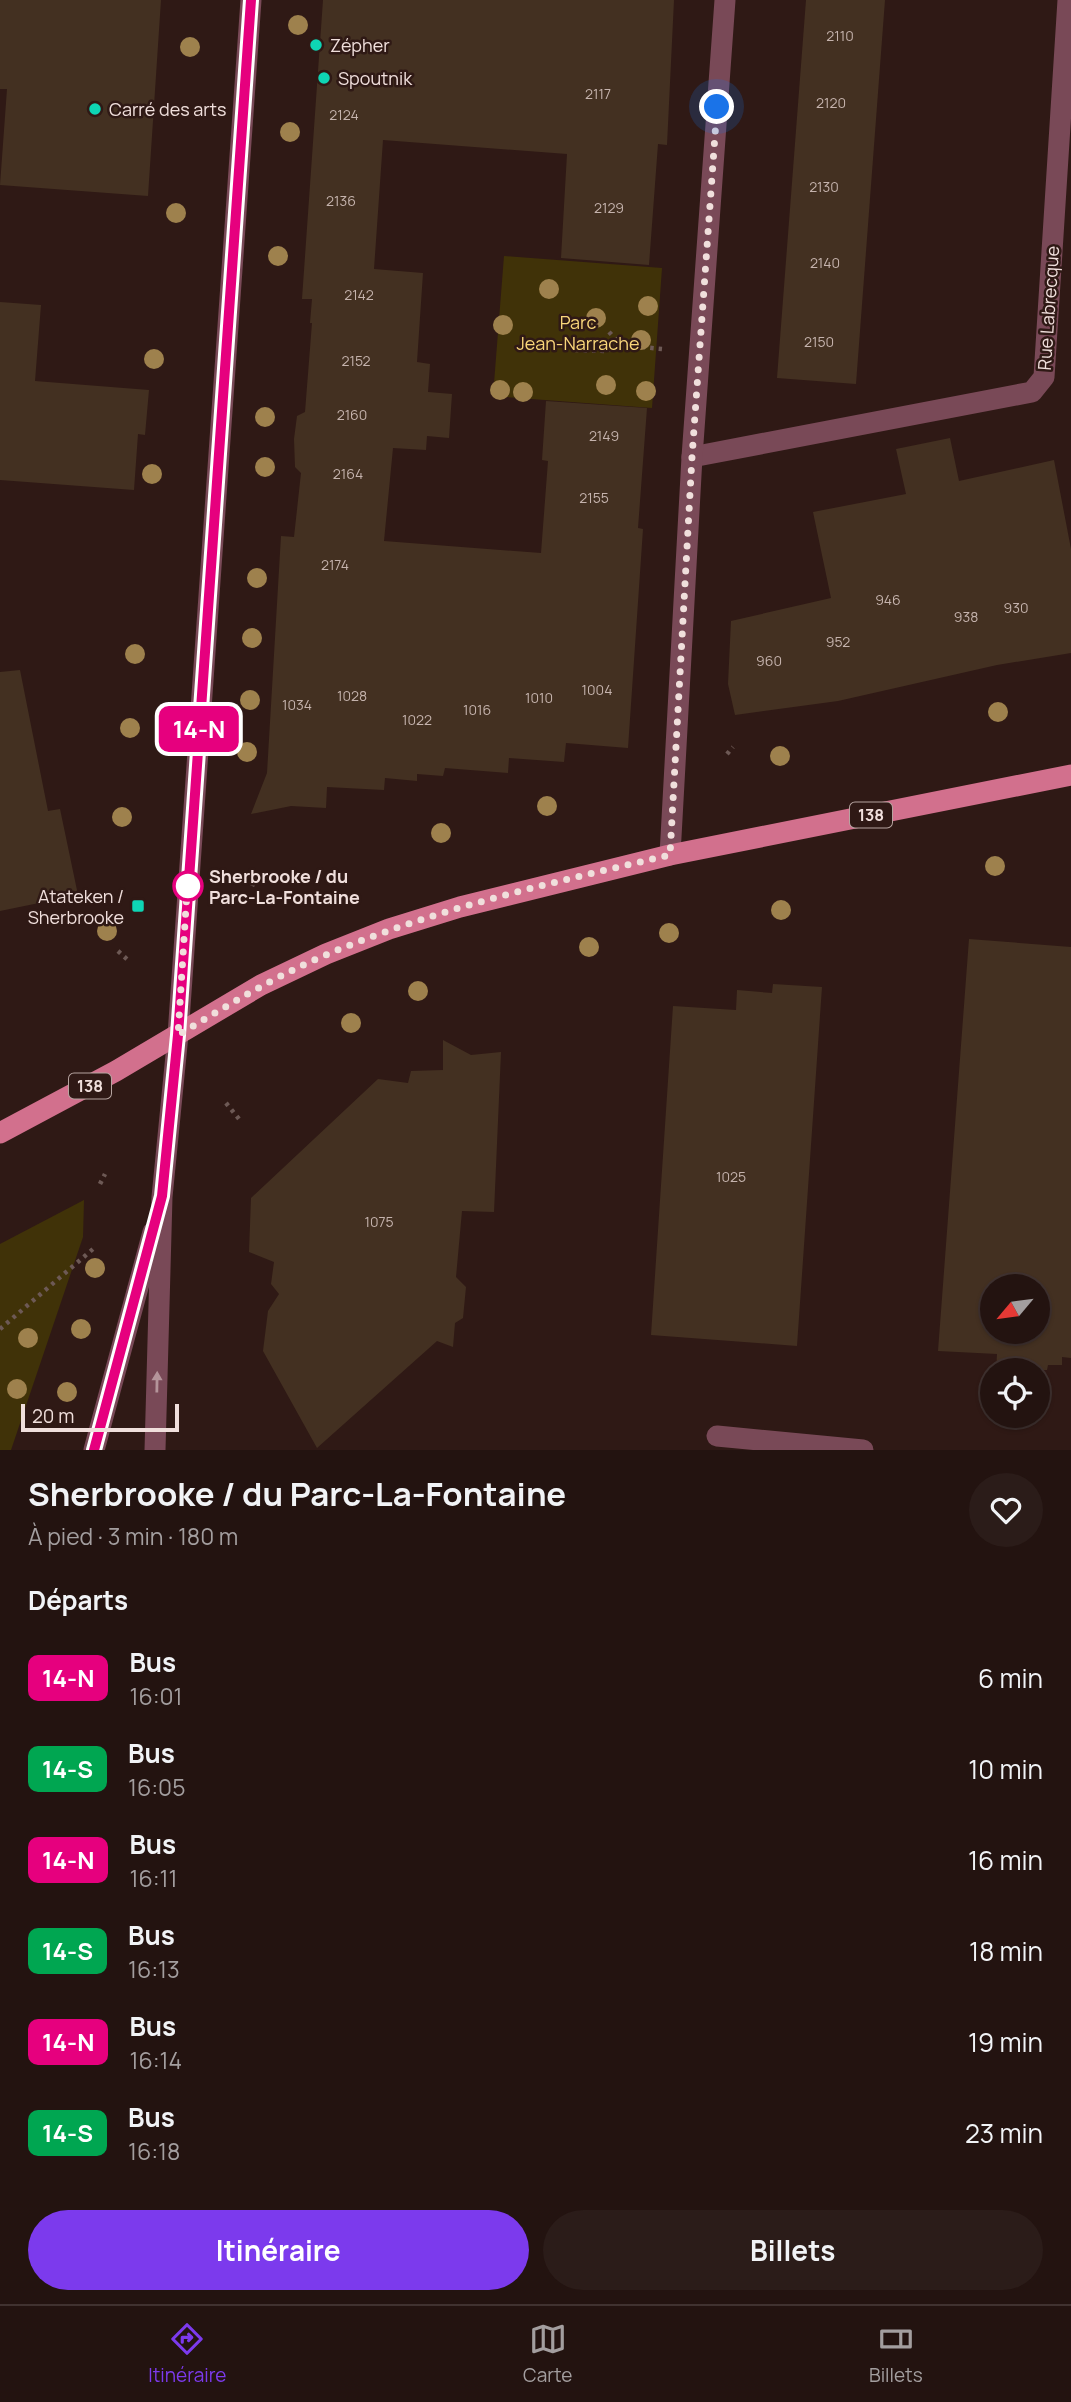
<!DOCTYPE html>
<html lang="fr">
<meta charset="utf-8">
<style>
body{margin:0;font-family:Manrope,sans-serif;background:#2b1c19;color:#f1f3f6;height:100vh;display:flex;flex-direction:column;font-size:26px;white-space:nowrap}
*{box-sizing:border-box;margin:0}
p{font-size:23px;color:#a39e9f}
.icon{flex:none;width:38px;height:38px;fill:none;stroke:currentColor;stroke-width:2;stroke-linecap:round;stroke-linejoin:round}
.map{position:relative;height:1450px;overflow:hidden}
.side{display:flex;flex-direction:column;background:#231310;flex:1}
.side>*{flex:none}
.badge{padding:0 14px;border-radius:10px;font-size:24px;line-height:46px}
.needle{width:46px;rotate:241deg}
.controls{position:absolute;left:980px;top:1274px;display:grid;gap:14px}
.controls a{display:grid;place-items:center;width:70px;height:70px;border-radius:50%;background:#231310;box-shadow:0 2px 5px #0004,0 0 0 2px #403230;font-size:35px}
.scale{position:absolute;left:21px;bottom:18px;width:158px;box-sizing:border-box;padding-left:7px;border:4px solid #f0dfdc;border-top:0;font-size:19px;line-height:24px;white-space:nowrap;color:#f0dfdc;-webkit-text-stroke:5px #2f1915;paint-order:stroke}
.you{position:absolute;width:35px;height:35px;margin:-18px;border:5px solid #fff;border-radius:50%;background:#1a73e8;box-shadow:0 0 0 10px #1a73e833}
.map>.badge{position:absolute;translate:-50% -50%;box-shadow:0 0 0 4px #fff}
h2{padding:0 28px;font-size:26px;line-height:63px}
.round{display:grid;place-items:center;flex:none;width:74px;height:74px;border-radius:37px;background:#2b1c19}
.head{display:flex;align-items:center;justify-content:space-between;height:119px;padding:0 28px}
h1{font-size:33px;font-weight:700;line-height:52px}
.primary-button{display:flex;gap:14px;margin-top:auto;padding:14px 28px}
.primary-button a{flex:1;height:80px;border-radius:42px;background:#7c3aed;color:#fff;font-size:28px;font-weight:700;line-height:80px;text-align:center}
.primary-button a+a{background:#2b1c19;color:#f1f3f6}
ul{padding:0;list-style:none}
li{display:flex;align-items:center;gap:21px;height:91px;padding:0 28px}
li div{flex:1}
li b{display:block;font-size:26px}
li em{font-style:normal}
li .badge{min-width:77px;font-weight:700;text-align:center}
.menu{display:flex;justify-content:space-around;align-items:center;height:98px;border-top:2px solid #403230;background:#231310;font-size:19px;color:#a39e9f}
.menu a{display:grid;justify-items:center;gap:4px}
.menu .current{color:#7c3aed}
.map>svg:first-child{display:block}
.green{fill:#403208}
.building{fill:#433021;fill-rule:evenodd}
.lines{fill:none;stroke-linecap:round;stroke-linejoin:round}
.path{stroke:#6d5955;stroke-width:4.5;stroke-dasharray:3.5 5;stroke-linecap:butt}
.minor{stroke:#794957;stroke-width:21}
.major{stroke:#d2708d;stroke-width:21}
.tree{fill:#9e814d}
.oneway{fill:#b4949a}
.line-casing{stroke:#fff;stroke-width:16}
.line{stroke:#e6007e;stroke-width:10}
.walk{stroke:#f0dfdc;stroke-width:7;stroke-dasharray:0 12.6}
.poi-dot{fill:#0ed5b4;stroke:#2f1915;stroke-width:2.5}
.stop-dot{fill:#fff;stroke:#e6007e;stroke-width:3.5}
.labels{text-anchor:middle;dominant-baseline:central;stroke-width:5;stroke-linejoin:round;paint-order:stroke}
.number-label{font-size:14px;fill:#c5b3ad}
.shield{fill:#2f1915;stroke:#b6a4a0;stroke-width:2}
.shield-label{font-size:16px;font-weight:bold;fill:#f0dfdc}
.poi-label{font-size:18px;fill:#f0dfdc;stroke:#2f1915;text-anchor:start}
.street-label{font-size:18px;fill:#f0dfdc;stroke:#2f1915}
.park-label{font-size:18px;fill:#f9d67a;stroke:#2f1915}
.stop-label{font-size:18px;font-weight:bold;fill:#f0dfdc;stroke:#2f1915;text-anchor:start}
</style>
<div class="map">
<svg width="1071" height="1450" viewBox="0 0 1071 1450">
<rect width="100%" height="100%" fill="#2f1915"/>
<g class="green">
<path d="M 504,256 L 662,268 L 652,408 L 493,396 Z"/>
<path d="M 84,1200 L 83,1237 L 11,1450 L 0,1450 L 0,1244 Z"/>
</g>
<g class="building">
<path d="M 0,0 L 161,0 L 148,196 L 0,185 L 7,89 L 0,89 Z"/>
<path d="M 323,0 L 674,0 L 667,145 L 658,144 L 649,265 L 561,258 L 567,154 L 383,140 L 374,269 L 423,273 L 417,362 L 430,364 L 428,392 L 452,394 L 449,438 L 427,436 L 426,450 L 393,448 L 384,541 L 541,553 L 548,461 L 542,460 L 546,401 L 647,408 L 638,528 L 643,529 L 628,748 L 566,743 L 564,762 L 509,758 L 508,773 L 445,768 L 443,776 L 417,774 L 417,781 L 385,778 L 384,790 L 327,787 L 326,808 L 291,806 L 251,814 L 267,773 L 281,536 L 294,537 L 301,473 L 295,467 L 294,439 L 297,416 L 305,412 L 312,323 L 310,323 L 312,299 L 302,299 Z"/>
<path d="M 806,0 L 885,0 L 856,384 L 777,378 Z"/>
<path d="M 0,302 L 41,305 L 35,381 L 149,390 L 145,435 L 138,434 L 134,490 L 0,480 Z"/>
<path d="M 950,438 L 959,481 L 1054,460 L 1071,549 L 1071,653 L 997,665 L 838,701 L 735,715 L 728,684 L 731,621 L 831,598 L 813,512 L 906,494 L 896,449 Z"/>
<path d="M 20,670 L 48,811 L 60,809 L 78,895 L 0,911 L 0,672 Z"/>
<path d="M 969,939 L 1071,947 L 1071,1358 L 1062,1357 L 1062,1365 L 1048,1365 L 1047,1370 L 996,1370 L 997,1354 L 938,1351 ZM 992,1286 L 1038,1286 L 1038,1332 L 992,1332 Z"/>
<path d="M 773,984 L 822,987 L 797,1346 L 651,1335 L 673,1006 L 736,1010 L 737,990 L 772,993 Z"/>
<path d="M 443,1040 L 471,1055 L 501,1052 L 494,1212 L 462,1211 L 456,1277 L 466,1287 L 463,1318 L 455,1323 L 453,1347 L 437,1341 L 317,1448 L 263,1351 L 268,1311 L 279,1294 L 271,1284 L 274,1262 L 249,1252 L 251,1198 L 378,1079 L 408,1083 L 411,1071 L 443,1070 Z"/>
</g>
<g class="lines">
<g class="path">
<path d="M 609,332 L 621,345"/>
<path d="M 575,350 L 606,351 L 621,345 L 662,349"/>
<path d="M 727,754 L 733,747"/>
<path d="M 252,886 L 255,879"/>
<path d="M 118,951 L 129,961"/>
<path d="M 226,1103 L 239,1119"/>
<path d="M 100,1184 L 105,1174"/>
<path d="M 0,1329 L 93,1249"/>
</g>
<g class="minor">
<path d="M 692,457 L 1032,392 L 1044,377 L 1068,0"/>
<path d="M 670,855 L 692,457 L 725,0"/>
<path d="M 717,1436 L 863,1450"/>
<path d="M 94,1450 L 153,1232"/>
<path d="M 155,1450 L 162,1197 L 178,1035 L 251,0"/>
</g>
<path class="major" d="M 0,1133 L 116,1071 L 261,985 L 326,954 L 389,929 L 460,907 L 670,855 L 1071,775"/>
</g>
<g class="tree">
<circle cx="298" cy="25" r="10"/>
<circle cx="190" cy="47" r="10"/>
<circle cx="290" cy="132" r="10"/>
<circle cx="176" cy="213" r="10"/>
<circle cx="278" cy="256" r="10"/>
<circle cx="549" cy="289" r="10"/>
<circle cx="648" cy="306" r="10"/>
<circle cx="596" cy="318" r="10"/>
<circle cx="503" cy="325" r="10"/>
<circle cx="641" cy="340" r="10"/>
<circle cx="154" cy="359" r="10"/>
<circle cx="606" cy="385" r="10"/>
<circle cx="500" cy="390" r="10"/>
<circle cx="646" cy="391" r="10"/>
<circle cx="523" cy="392" r="10"/>
<circle cx="265" cy="417" r="10"/>
<circle cx="265" cy="467" r="10"/>
<circle cx="152" cy="474" r="10"/>
<circle cx="257" cy="578" r="10"/>
<circle cx="252" cy="638" r="10"/>
<circle cx="135" cy="654" r="10"/>
<circle cx="250" cy="700" r="10"/>
<circle cx="998" cy="712" r="10"/>
<circle cx="130" cy="728" r="10"/>
<circle cx="247" cy="752" r="10"/>
<circle cx="780" cy="756" r="10"/>
<circle cx="547" cy="806" r="10"/>
<circle cx="122" cy="817" r="10"/>
<circle cx="441" cy="833" r="10"/>
<circle cx="995" cy="866" r="10"/>
<circle cx="781" cy="910" r="10"/>
<circle cx="107" cy="931" r="10"/>
<circle cx="669" cy="933" r="10"/>
<circle cx="589" cy="947" r="10"/>
<circle cx="418" cy="991" r="10"/>
<circle cx="351" cy="1023" r="10"/>
<circle cx="95" cy="1268" r="10"/>
<circle cx="81" cy="1329" r="10"/>
<circle cx="28" cy="1338" r="10"/>
<circle cx="17" cy="1389" r="10"/>
<circle cx="67" cy="1392" r="10"/>
</g>
<defs><path id="oneway-solid" d="M-6-.8H1V-3.2L6.5 0L1 3.2V.8H-6Z" transform="scale(1.75)"/></defs>
<use class="oneway" href="#oneway-solid" transform="translate(157 1382) rotate(-89)"/>
<g class="lines">
<g class="line-casing">
<path id="line" d="M 94,1450 L 162,1196 L 178,1035 L 251,0"/>
</g>
<use href="#line" class="line"/>
<path class="walk" d="M 188,886 L 188,875 L 178,1035 C 227,1006 275,976 328,954 C 437,908 555,882 670,855 L 692,457 L 717,107"/>
</g>
<g class="poi-dot">
<circle cx="316" cy="45" r="7"/>
<circle cx="324" cy="78" r="7"/>
<circle cx="95" cy="109" r="7"/>
<rect x="131" y="899" width="14" height="14" rx="3.5"/>
</g>
<circle class="stop-dot" cx="188" cy="886" r="14"/>
<g class="labels">
<g class="number-label">
<text x="840" y="35">2110</text>
<text x="598" y="93">2117</text>
<text x="831" y="102">2120</text>
<text x="344" y="114">2124</text>
<text x="824" y="186">2130</text>
<text x="341" y="200">2136</text>
<text x="609" y="207">2129</text>
<text x="825" y="262">2140</text>
<text x="359" y="294">2142</text>
<text x="819" y="341">2150</text>
<text x="356" y="360">2152</text>
<text x="352" y="414">2160</text>
<text x="604" y="435">2149</text>
<text x="348" y="473">2164</text>
<text x="594" y="497">2155</text>
<text x="335" y="564">2174</text>
<text x="888" y="599">946</text>
<text x="1016" y="607">930</text>
<text x="966" y="616">938</text>
<text x="838" y="641">952</text>
<text x="769" y="660">960</text>
<text x="597" y="689">1004</text>
<text x="352" y="695">1028</text>
<text x="539" y="697">1010</text>
<text x="297" y="704">1034</text>
<text x="477" y="709">1016</text>
<text x="417" y="719">1022</text>
<text x="731" y="1176">1025</text>
<text x="379" y="1221">1075</text>
</g>
<g class="shield">
<rect x="850" y="802.5" width="42" height="25" rx="5"/>
<rect x="69" y="1073.5" width="42" height="25" rx="5"/>
</g>
<g class="shield-label">
<text x="871" y="815">138</text>
<text x="90" y="1086">138</text>
</g>
<g class="poi-label">
<text x="330" y="45">Zépher</text>
<text x="338" y="78">Spoutnik</text>
<text x="109" y="109">Carré des arts</text>
<text x="124" y="896" text-anchor="end">Atateken /<tspan x="124" dy="21">Sherbrooke</tspan></text>
</g>
<g class="street-label">
<text transform="translate(1048 308) rotate(-86)">Rue Labrecque</text>
</g>
<g class="park-label">
<text x="578" y="322">Parc<tspan x="578" dy="21">Jean-Narrache</tspan></text>
</g>
<g class="stop-label">
<text x="209" y="876">Sherbrooke / du<tspan x="209" dy="21">Parc-La-Fontaine</tspan></text>
</g>
</g>
</svg>
<div class="controls">
<a><svg class="needle" viewBox="-14 -14 28 28"><path d="M0-13l5 13h-10z" fill="#e53935"/><path d="M0 13l5-13h-10z" fill="#a39e9f"/></svg></a>
<a><svg class="icon" aria-label="locate" viewBox="0 0 24 24"><circle cx="12" cy="12" r="6"/><path d="M12 2v4M12 18v4M2 12h4M18 12h4"/></svg></a>
</div>
<div class="scale">20 m</div>
<div class="you" style="left:717px;top:107px"></div>
<b class="badge" style="left:199px;top:729px;background:#e6007e;color:#fff">14-N</b>
</div>
<section class="side">
<div class="head"><div><h1>Sherbrooke / du Parc-La-Fontaine</h1><p>À pied · 3 min · 180 m</p></div><a class="round"><svg class="icon" aria-label="heart" viewBox="0 0 24 24"><path d="M12 20l-8-8c-3-5 5-10 8-4 3-6 11-1 8 4z"/></svg></a></div>
<h2>Départs</h2>
<ul>
<li><span class="badge" style="background:#e6007e;color:#fff">14-N</span><div><b>Bus</b><p>16:01</p></div><em>6 min</em></li>
<li><span class="badge" style="background:#00a651;color:#fff">14-S</span><div><b>Bus</b><p>16:05</p></div><em>10 min</em></li>
<li><span class="badge" style="background:#e6007e;color:#fff">14-N</span><div><b>Bus</b><p>16:11</p></div><em>16 min</em></li>
<li><span class="badge" style="background:#00a651;color:#fff">14-S</span><div><b>Bus</b><p>16:13</p></div><em>18 min</em></li>
<li><span class="badge" style="background:#e6007e;color:#fff">14-N</span><div><b>Bus</b><p>16:14</p></div><em>19 min</em></li>
<li><span class="badge" style="background:#00a651;color:#fff">14-S</span><div><b>Bus</b><p>16:18</p></div><em>23 min</em></li>
</ul>
<div class="primary-button"><a>Itinéraire</a><a>Billets</a></div>
</section>
<nav class="menu">
<a class="current"><svg class="icon" aria-label="directions" viewBox="0 0 24 24"><path d="M12 3l9 9-9 9-9-9zM9 14v-3h6M13 9l2 2-2 2"/></svg>Itinéraire</a>
<a><svg class="icon" aria-label="map" viewBox="0 0 24 24"><path d="M3 6l6-2 6 2 6-2v14l-6 2-6-2-6 2zM9 4v14M15 6v14"/></svg>Carte</a>
<a><svg class="icon" aria-label="tickets" viewBox="0 0 24 24"><path d="M3 7h18v10H3zM15 7v10"/></svg>Billets</a>
</nav>
